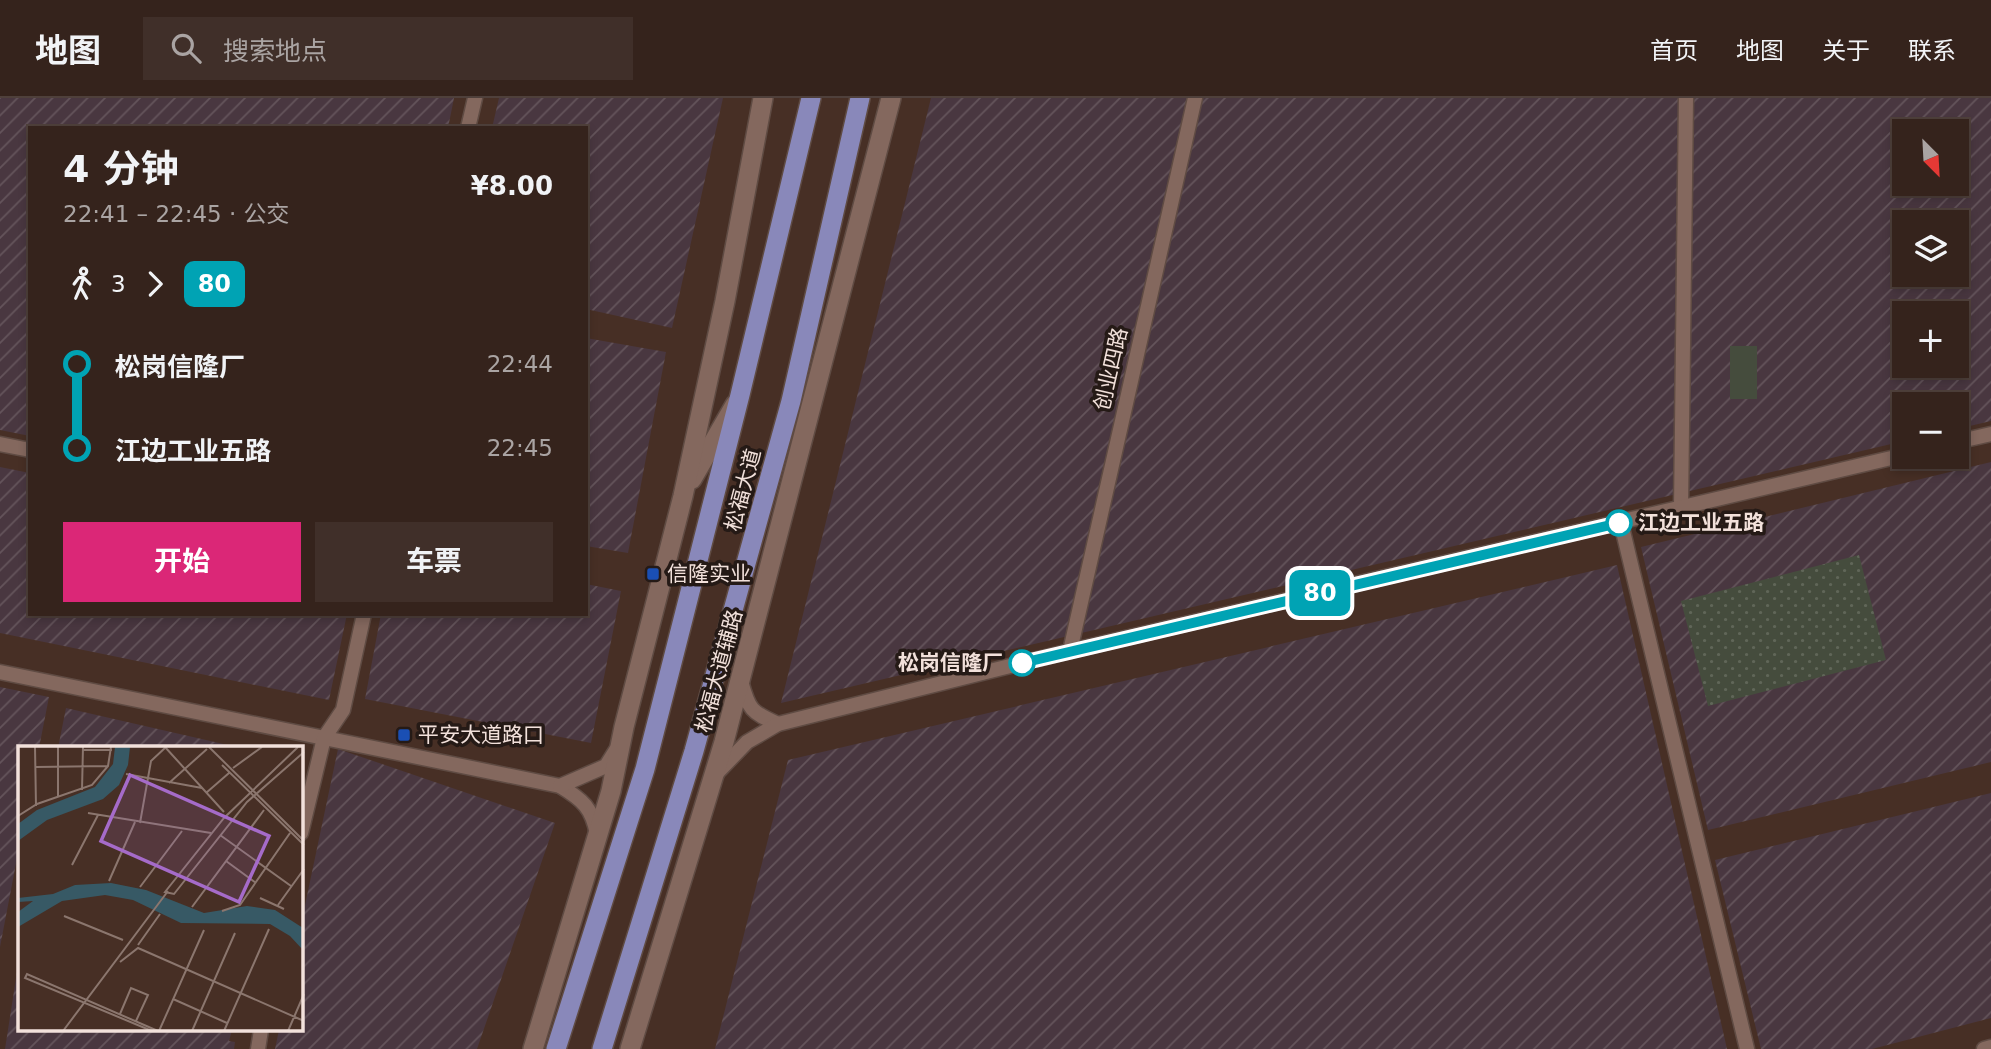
<!DOCTYPE html>
<html lang="zh">
<meta charset="utf-8">
<style>
body{margin:0;font-family:"DejaVu Sans","Noto Sans SC",sans-serif;background:#402f29;color:#f1f3f6;height:100vh;display:flex;flex-direction:column;font-size:26px;white-space:nowrap}
*{box-sizing:border-box;margin:0}
p{font-size:23px;color:#aaa4a3}
.icon{flex:none;width:38px;height:38px;fill:none;stroke:currentColor;stroke-width:2;stroke-linecap:round;stroke-linejoin:round}
.map{position:relative;flex:1;overflow:hidden}
.details{position:absolute;left:28px;top:28px;width:560px;height:490px;display:flex;flex-direction:column;background:#35231c;border-radius:0px;box-shadow:0 4px 10px #0003,0 0 0 2px #4f403b}
.details>*{flex:none}
.badge{padding:0 14px;border-radius:10px;font-size:24px;line-height:46px}
.needle{width:46px;rotate:156deg}
.fabs{position:absolute;left:1892px;top:21px;display:grid;gap:14px}
.fabs a{display:grid;place-items:center;width:77px;height:77px;border-radius:0px;background:#35231c;box-shadow:0 4px 10px #0003,0 0 0 2px #4f403b;font-size:35px}
.map>.badge{position:absolute;translate:-50% -50%;box-shadow:0 0 0 4px #fff}
.legs{display:flex;align-items:center;gap:10px;height:77px;padding:0 35px;font-size:23px}
.legs p{margin-inline-start:auto}
.overview{display:flex;align-items:center;justify-content:space-between;height:119px;padding:0 35px}
h1{font-size:38px;font-weight:700;line-height:52px}
.button{display:flex;gap:14px;margin-top:auto;padding:14px 35px}
.button a{flex:1;height:80px;border-radius:0px;background:#db2777;color:#fff;font-size:28px;font-weight:700;line-height:80px;text-align:center}
.button a+a{background:#402f29;color:#f1f3f6}
ul{padding:0 35px;list-style:none}
li{display:flex;align-items:center;gap:24px;height:84px;font-size:26px}
li i{display:grid;place-items:center;width:10px;height:100%;margin:0 9px;background:currentColor}
li i::after{content:'';width:18px;height:18px;margin:-9px;border:5px solid;border-radius:50%;background:#35231c}
li p{margin-inline-start:auto}
li:first-child i{background:linear-gradient(#0000 50%,currentColor 0)}
li:last-child i{background:linear-gradient(currentColor 50%,#0000 0)}
header{display:flex;align-items:center;gap:42px;box-sizing:border-box;height:98px;padding:0 35px;background:#35231c;border-bottom:2px solid #4f403b}
header strong{font-size:33px}
nav{display:flex;gap:38px;margin-inline-start:auto;font-size:24px}
.search{width:490px;height:63px;background:#402f29;display:flex;align-items:center;gap:18px;box-sizing:border-box;padding:0 24px;border-radius:0px;color:#aaa4a3;font-size:26px}
.map>svg:first-child{display:block}
.industrial{fill:url(#industrial-furrows);fill-rule:evenodd}
.grass{fill:url(#grass-dots)}
.pitch{fill:#454c3d}
.lines{fill:none;stroke-linecap:round;stroke-linejoin:round}
.minor-casing{stroke:#5f4b43;stroke-width:17}
.secondary-casing{stroke:#5f4b43;stroke-width:22}
.primary-casing{stroke:#5f4b43;stroke-width:22}
.minor{stroke:#84685e;stroke-width:14}
.secondary{stroke:#84685e;stroke-width:19}
.primary{stroke:#8988ba;stroke-width:19}
.line-1-casing{stroke:#fff;stroke-width:16}
.line-1{stroke:#00a3b4;stroke-width:10}
.stop-1-dot{fill:#fff;stroke:#00a3b4;stroke-width:3.5}
.transit-dot{fill:#1a4fb4;stroke:#251a16;stroke-width:2.5}
.labels{text-anchor:middle;dominant-baseline:central;stroke-width:7;stroke-linejoin:round;paint-order:stroke}
.street-label{font-size:21px;fill:#f2e1db;stroke:#251a16}
.stop-label{font-size:21px;font-weight:bold;fill:#f2e1db;stroke:#251a16;text-anchor:start}
.poi-label{font-size:21px;fill:#f2e1db;stroke:#251a16;text-anchor:start}
.inset-road{fill:none;stroke:#8b766e;stroke-width:2}
.view{fill:#a56bc9;fill-opacity:0.15;stroke:#a56bc9;stroke-width:3.5}
.inset-edge{fill:none;stroke:#f2e1db;stroke-width:3.5}
</style>
<header>
<strong>地图</strong>
<div class="search"><svg class="icon" aria-label="search" viewBox="0 0 24 24"><circle cx="10" cy="10" r="6"/><path d="M15 15l6 6"/></svg>搜索地点</div>
<nav><a>首页</a><a>地图</a><a>关于</a><a>联系</a></nav>
</header>
<div class="map">
<svg width="1991" height="951" viewBox="0 0 1991 951">
<defs>
<pattern id="industrial-furrows" width="10" height="10" patternUnits="userSpaceOnUse" patternTransform="scale(1.75)"><rect width="10" height="10" fill="#493740"/><path d="M-1 1l2-2M0 10L10 0M9 11l2-2" fill="none" stroke="#64545b"/></pattern>
<pattern id="grass-dots" width="8" height="8" patternUnits="userSpaceOnUse" patternTransform="scale(1.75)"><rect width="8" height="8" fill="#454c3d"/><path d="M2 2h.1M6 6h.1" fill="none" stroke="#606658" stroke-width="1.8" stroke-linecap="round"/></pattern>
</defs>
<rect width="100%" height="100%" fill="#472f25"/>
<g class="industrial">
<path d="M 0,0 L 454,0 L 448,30 L 30,30 L 30,338 L 0,332 Z"/>
<path d="M 499,0 L 723,0 L 672,230 L 586,211 L 586,30 L 492,30 Z"/>
<path d="M 931,0 L 1991,0 L 1991,323 L 1957,331 L 1956,306 L 1904,306 L 1904,343 L 781,605 ZM 1904,33 L 1956,33 L 1956,86 L 1904,86 ZM 1904,124 L 1956,124 L 1956,177 L 1904,177 ZM 1904,215 L 1956,215 L 1956,268 L 1904,268 Z"/>
<path d="M 586,240 L 666,254 L 628,455 L 586,448 Z"/>
<path d="M 1991,364 L 1991,664 L 1708,732 L 1641,449 Z"/>
<path d="M 0,369 L 30,375 L 30,516 L 347,516 L 329,602 L 0,535 Z"/>
<path d="M 1617,467 L 1727,951 L 715,951 L 788,662 Z"/>
<path d="M 586,486 L 621,493 L 591,645 L 365,601 L 381,516 L 586,516 Z"/>
<path d="M 0,589 L 49,599 L 39,650 L 19,650 L 19,750 L 0,849 Z"/>
<path d="M 66,610 L 241,650 L 58,650 Z"/>
<path d="M 338,651 L 555,725 L 477,951 L 275,951 L 279,932 L 301,932 L 301,826 Z"/>
<path d="M 1991,695 L 1991,920 L 1872,951 L 1761,951 L 1715,762 Z"/>
<path d="M 19,861 L 19,932 L 232,932 L 229,943 L 235,944 L 234,951 L 5,951 Z"/>
</g>
<path class="grass" d="M 1859,457 L 1886,562 L 1708,608 L 1681,503 Z"/>
<rect class="pitch" x="1730" y="248" width="27" height="53"/>
<g class="lines">
<g class="minor-casing">
<g id="minor">
<path d="M 468,30 L 475,0"/>
<path d="M 1956,344 L 1991,336"/>
<path d="M 0,346 L 30,352"/>
<path d="M 1681,411 L 1686,0"/>
<path d="M 1621,425 L 1747,951"/>
<path d="M 1070,553 L 1195,0"/>
<path d="M 0,574 L 560,688 C 583,702 592,710 597,736"/>
<path d="M 741,583 C 749,612 751,614 778,626"/>
<path d="M 718,674 L 747,644 L 778,626 L 1070,553 L 1904,357"/>
<path d="M 560,688 L 606,668 L 616,652"/>
<path d="M 301,735 L 324,640 L 343,612 L 364,516"/>
<path d="M 258,951 L 261,932"/>
<path d="M 1984,951 L 1991,949"/>
</g>
</g>
<g class="secondary-casing">
<g id="secondary">
<path d="M 692,381 L 735,307"/>
<path d="M 533,951 L 611,693 L 624,629 L 683,398 L 725,203 L 763,0"/>
<path d="M 630,951 L 724,644 L 891,0"/>
</g>
</g>
<g class="primary-casing">
<g id="primary">
<path d="M 556,951 L 645,671 L 740,297 L 811,0"/>
<path d="M 602,951 L 694,653 L 791,303 L 860,0"/>
</g>
</g>
<use href="#minor" class="minor"/>
<use href="#secondary" class="secondary"/>
<use href="#primary" class="primary"/>
</g>
<g class="lines">
<g class="line-1-casing">
<path id="line-1" d="M 1022,565 L 1619,425"/>
</g>
<use href="#line-1" class="line-1"/>
</g>
<g class="stop-1-dot">
<circle cx="1619" cy="425" r="12"/>
<circle cx="1022" cy="565" r="12"/>
</g>
<g class="transit-dot">
<rect x="646" y="469" width="14" height="14" rx="3.5"/>
<rect x="397" y="630" width="14" height="14" rx="3.5"/>
</g>
<g class="labels">
<g class="street-label">
<text transform="translate(1111 271) rotate(-77)">创业四路</text>
<text transform="translate(743 392) rotate(-75)">松福大道</text>
<text transform="translate(719 573) rotate(-75)">松福大道辅路</text>
</g>
<g class="stop-label">
<text x="1638" y="425">江边工业五路</text>
<text x="1003" y="565" text-anchor="end">松岗信隆厂</text>
</g>
<g class="poi-label">
<text x="667" y="476">信隆实业</text>
<text x="418" y="637">平安大道路口</text>
</g>
</g>
<g transform="translate(18 648)">
<rect width="285" height="285" fill="#472f25"/>
<path d="M 97,1 L 112,1 L 110,19 L 101,39 L 85,53 L 29,74 L 0,95 L 0,78 L 19,64 L 77,41 L 95,18 ZM 93,137 L 128,144 L 186,167 L 229,160 L 257,164 L 285,182 L 285,204 L 272,190 L 252,178 L 163,177 L 115,154 L 87,149 L 44,155 L 0,181 L 0,166 L 15,155 L 0,156 L 0,152 L 35,148 L 57,139 Z" fill="#375965"/>
<path class="inset-road" d="M 17,1 L 18,60M 40,1 L 40,51M 147,1 L 206,66M 191,1 L 286,95M 280,1 L 206,72 L 147,146 L 156,148 L 229,56 L 286,6M 65,4 L 94,4M 204,19 L 286,99M 18,21 L 90,20M 215,22 L 244,1M 108,28 L 184,42M 151,37 L 189,3M 64,44 L 65,1M 188,47 L 211,27M 70,67 L 193,87M 0,70 L 19,58 L 74,39 L 90,20 L 93,1M 122,77 L 133,15 L 148,1M 202,89 L 273,140M 208,115 L 238,137M 54,119 L 80,69M 91,135 L 117,76M 122,141 L 164,85M 242,152 L 266,163M 260,159 L 286,123M 174,161 L 246,64M 204,165 L 222,159 L 272,87M 46,170 L 105,194M 120,199 L 142,168M 102,216 L 120,202 L 286,275M 155,253 L 209,277M 102,268 L 113,242 L 130,249 L 118,275M 45,285 L 150,145M 134,285 L 7,232 L 9,228 L 140,285M 141,285 L 186,184M 174,285 L 217,187M 206,285 L 251,183M 270,285 L 286,248"/>
<path class="view" d="M 112,29 L 251,90 L 221,156 L 83,95 Z"/>
<rect width="285" height="285" class="inset-edge"/>
</g>
</svg>
<div class="fabs">
<a><svg class="needle" viewBox="-14 -14 28 28"><path d="M0-13l5 13h-10z" fill="#e53935"/><path d="M0 13l5-13h-10z" fill="#aaa4a3"/></svg></a>
<a><svg class="icon" aria-label="layers" viewBox="0 0 24 24"><path d="M12 4l9 5-9 5-9-5zM3 14l9 5 9-5"/></svg></a>
<a>+</a>
<a>−</a>
</div>
<b class="badge" style="left:1320px;top:495px;background:#00a3b4;color:#fff">80</b>
<section class="details">
<div class="overview"><div><h1>4 分钟</h1><p>22:41 – 22:45 · 公交</p></div><b>¥8.00</b></div>
<div class="legs"><svg class="icon" aria-label="walk" viewBox="0 0 24 24"><circle cx="13" cy="4" r="2"/><path d="M13 8l-2 6 4 7M11 14l-3 7M7 12l3-4h3l4 4"/></svg>3<svg class="icon" aria-label="forward" viewBox="0 0 24 24"><path d="M9 5l7 7-7 7"/></svg><b class="badge" style="background:#00a3b4;color:#fff">80</b></div>
<ul>
<li><i style="color:#00a3b4"></i><b>松岗信隆厂</b><p>22:44</p></li>
<li><i style="color:#00a3b4"></i><b>江边工业五路</b><p>22:45</p></li>
</ul>
<div class="button"><a>开始</a><a>车票</a></div>
</section>
</div>
